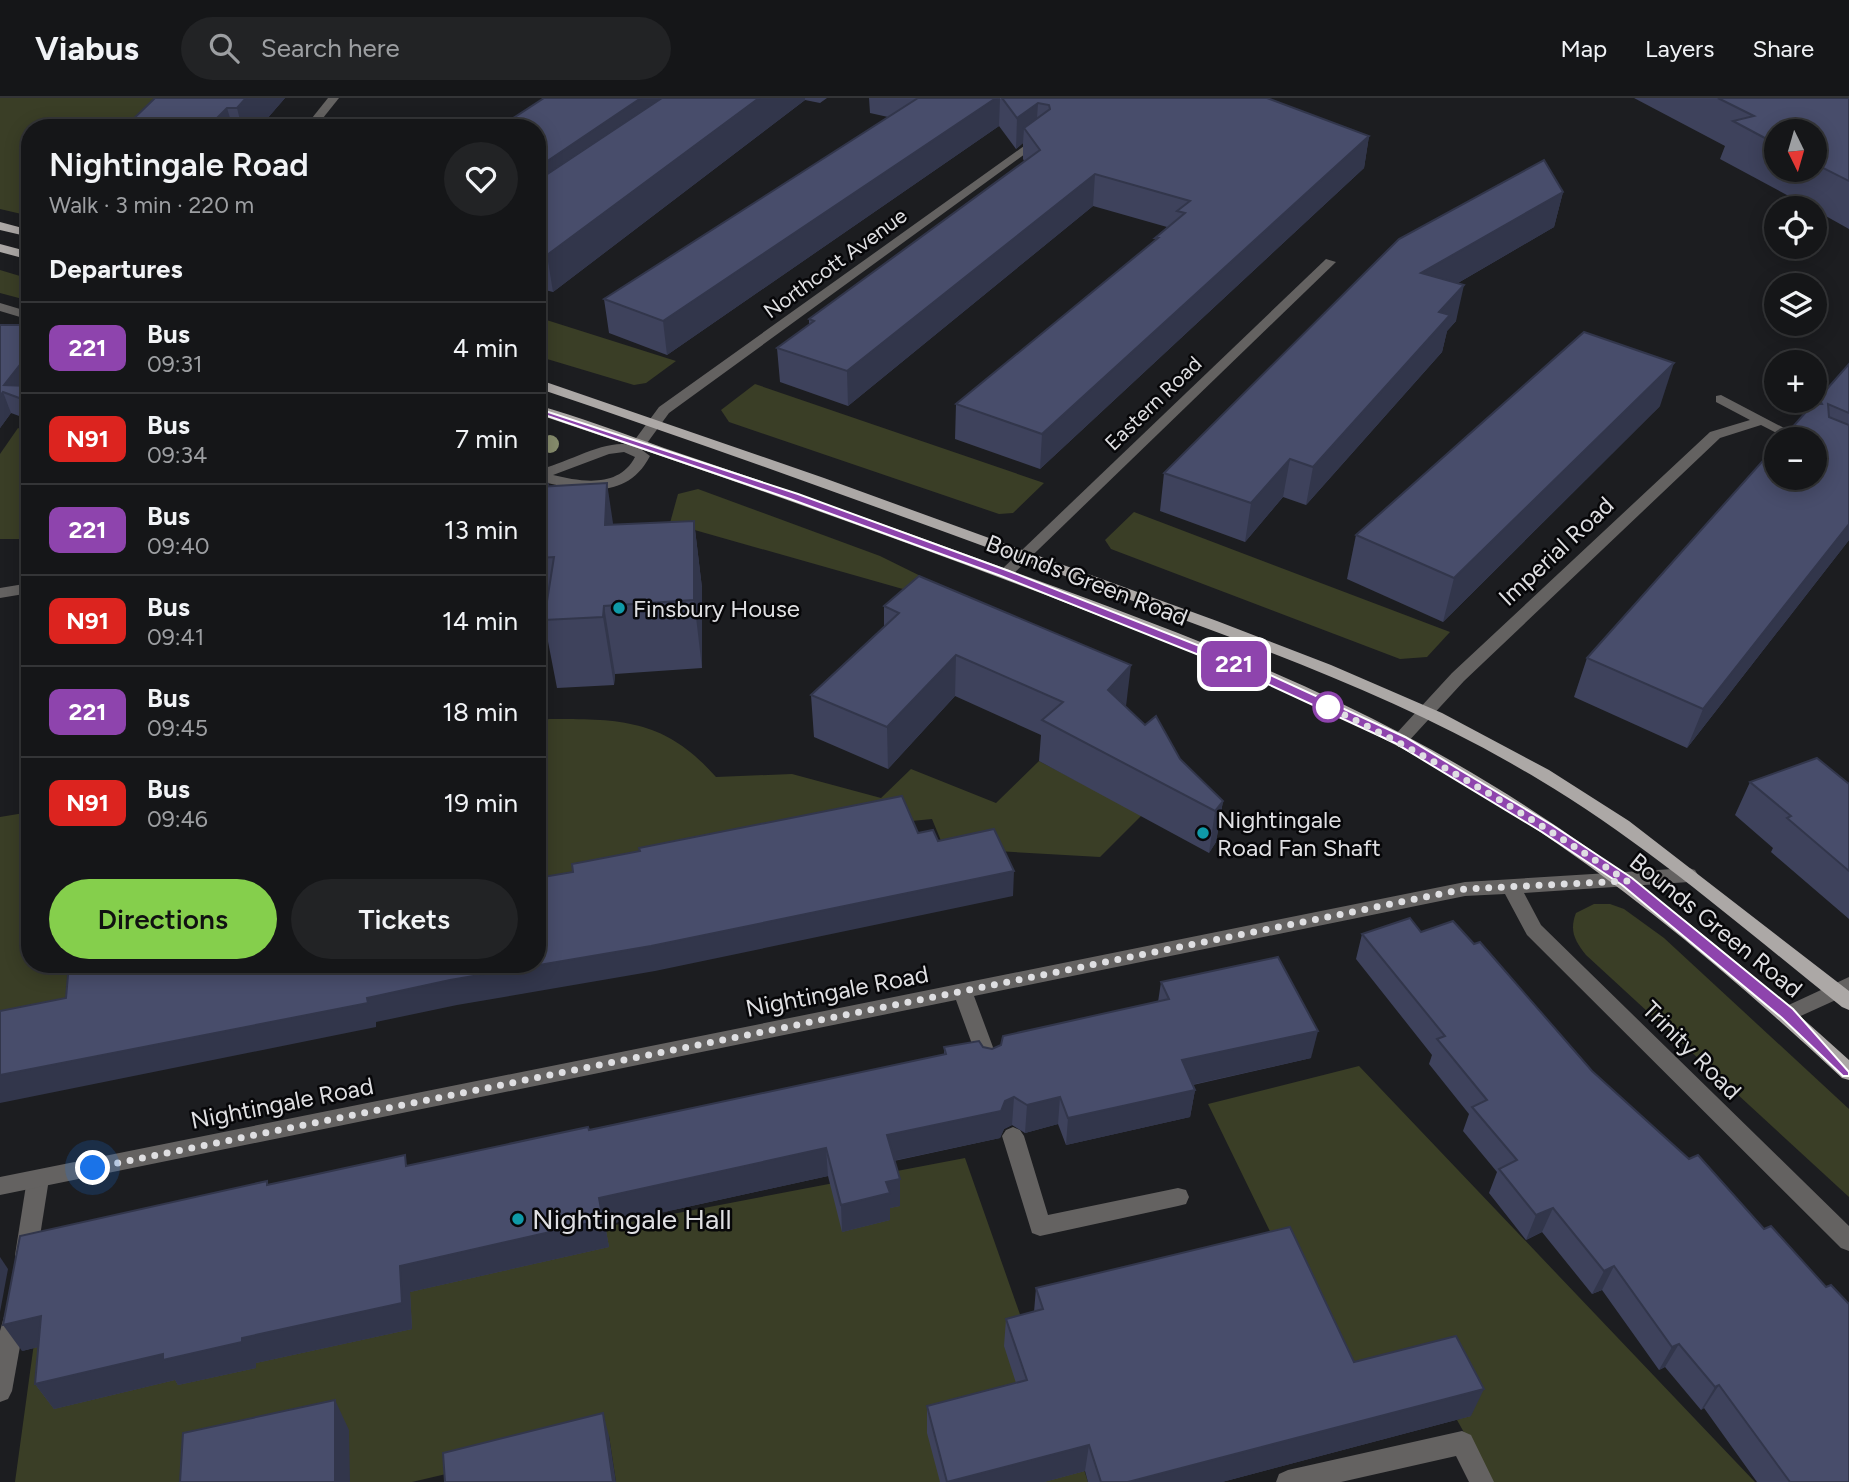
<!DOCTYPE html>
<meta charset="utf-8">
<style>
body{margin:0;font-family:Figtree,sans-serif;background:#222325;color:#f1f3f6;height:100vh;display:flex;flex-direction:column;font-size:26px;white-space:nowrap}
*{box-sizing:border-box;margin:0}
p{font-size:23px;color:#9d9fa2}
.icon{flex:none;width:38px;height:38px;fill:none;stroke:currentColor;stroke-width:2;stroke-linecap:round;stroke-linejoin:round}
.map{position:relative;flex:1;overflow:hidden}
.drawer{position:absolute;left:21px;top:21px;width:525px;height:854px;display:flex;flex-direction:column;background:#151618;border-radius:28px;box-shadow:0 4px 18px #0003,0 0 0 2px #343537}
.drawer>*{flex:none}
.badge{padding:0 14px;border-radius:10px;font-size:24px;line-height:46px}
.needle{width:46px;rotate:175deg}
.tools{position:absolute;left:1764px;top:21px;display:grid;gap:14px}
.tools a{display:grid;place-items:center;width:63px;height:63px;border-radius:50%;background:#151618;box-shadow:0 4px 18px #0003,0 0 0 2px #343537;font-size:35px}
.you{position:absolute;width:35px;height:35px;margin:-18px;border:5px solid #fff;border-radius:50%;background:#1a73e8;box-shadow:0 0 0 10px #1a73e833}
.map>.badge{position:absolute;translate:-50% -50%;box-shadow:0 0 0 4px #fff}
h2{padding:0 28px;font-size:26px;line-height:63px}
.round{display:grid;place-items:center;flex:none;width:74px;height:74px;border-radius:37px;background:#222325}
.head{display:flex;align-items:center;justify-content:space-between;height:119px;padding:0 28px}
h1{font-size:33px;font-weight:600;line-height:52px}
.cta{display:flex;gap:14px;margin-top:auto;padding:14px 28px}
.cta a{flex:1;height:80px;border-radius:42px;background:#85cf4c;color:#111;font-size:28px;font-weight:600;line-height:80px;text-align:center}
.cta a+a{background:#222325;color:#f1f3f6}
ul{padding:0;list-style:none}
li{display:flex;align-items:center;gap:21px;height:91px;padding:0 28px;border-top:2px solid #343537}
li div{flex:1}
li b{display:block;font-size:26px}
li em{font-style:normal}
li .badge{min-width:77px;font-weight:700;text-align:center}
header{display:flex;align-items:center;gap:42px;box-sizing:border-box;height:98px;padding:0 35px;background:#151618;border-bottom:2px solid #343537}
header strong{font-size:33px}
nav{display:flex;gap:38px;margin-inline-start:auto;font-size:24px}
.search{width:490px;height:63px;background:#222325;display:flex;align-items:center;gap:18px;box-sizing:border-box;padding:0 24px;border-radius:38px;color:#9d9fa2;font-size:26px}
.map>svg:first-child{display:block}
.green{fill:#3a3e26}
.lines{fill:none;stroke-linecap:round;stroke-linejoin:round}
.lane{fill:#646261;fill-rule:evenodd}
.street{fill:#646261;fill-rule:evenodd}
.primary{fill:#aca8a6;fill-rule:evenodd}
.tree{fill:#878d6d}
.wall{fill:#3e425c;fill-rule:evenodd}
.shaded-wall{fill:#32364b}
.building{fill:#484d6b;stroke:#32364b;stroke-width:2}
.line{fill:#8e44ad;stroke:#fff;stroke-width:2}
.walk{stroke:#dfdfe2;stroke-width:7;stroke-dasharray:0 12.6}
.culture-dot{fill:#0f9aa8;stroke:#070709;stroke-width:2.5}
.stop-dot{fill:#fff;stroke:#8e44ad;stroke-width:3.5}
.labels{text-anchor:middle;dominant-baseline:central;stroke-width:5;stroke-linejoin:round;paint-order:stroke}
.far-street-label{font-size:21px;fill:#dfdfe2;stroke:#070709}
.street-label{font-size:24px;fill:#dfdfe2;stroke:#070709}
.poi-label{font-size:24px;fill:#dfdfe2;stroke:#070709;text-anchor:start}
.near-poi-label{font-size:28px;fill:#dfdfe2;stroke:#070709;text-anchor:start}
</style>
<header>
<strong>Viabus</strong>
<div class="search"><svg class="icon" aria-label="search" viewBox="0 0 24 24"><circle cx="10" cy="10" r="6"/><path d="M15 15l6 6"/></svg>Search here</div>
<nav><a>Map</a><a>Layers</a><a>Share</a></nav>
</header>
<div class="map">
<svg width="1849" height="1384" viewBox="0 0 1849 1384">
<rect width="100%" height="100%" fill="#1c1d20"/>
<g class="green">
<path d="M 0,0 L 167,0 L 140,30 L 30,30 L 30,118 L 0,111 Z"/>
<path d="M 0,172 L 30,181 L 30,203 L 0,195 Z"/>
<path d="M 537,219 L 676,263 L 646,285 L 634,287 L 537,258 Z"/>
<path d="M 755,286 L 1044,385 L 1013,415 L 999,416 L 729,324 L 721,312 Z"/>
<path d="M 18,330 L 30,334 L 30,441 L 0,441 L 0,356 Z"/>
<path d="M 698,391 L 880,458 L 955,495 L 938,501 L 670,425 L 678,396 Z"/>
<path d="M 1134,414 L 1450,534 L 1427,559 L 1400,561 L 1111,451 L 1105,442 Z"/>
<path d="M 549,621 C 621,621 665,621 716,679 L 792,676 L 881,700 L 911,671 L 996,705 L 1039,663 L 1142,717 L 1100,759 L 944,750 L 932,721 L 790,735 L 537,795 L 537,624 Z"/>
<path d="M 30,714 L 30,866 L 240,866 L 0,923 L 0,719 Z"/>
<path d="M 1594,806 L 1610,806 L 1624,811 L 1664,840 L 1849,1011 L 1849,1099 L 1586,857 C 1575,843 1569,833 1576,815 Z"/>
<path d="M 1359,968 L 1755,1384 L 1492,1384 L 1457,1322 L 1470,1317 L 1080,1359 L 1088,1384 L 616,1384 L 609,1338 L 412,1384 L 15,1384 L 35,1238 L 965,1060 L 1029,1242 L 1282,1158 L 1208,1006 Z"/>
</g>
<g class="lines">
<g class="lane">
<path d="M 1849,879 L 1849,896 L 1794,921 L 1787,924 L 1780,921 L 1777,916 L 1780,911 Z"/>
<path d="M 38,1072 L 46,1075 L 49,1081 L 37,1157 L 34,1164 L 26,1167 L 18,1164 L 15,1157 L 27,1081 L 30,1075 Z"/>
<path d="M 15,1205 L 23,1208 L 26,1215 L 12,1293 L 8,1301 L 0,1304 L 0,1233 L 7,1208 Z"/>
<path d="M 1462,1333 L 1471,1337 L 1494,1384 L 1469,1384 L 1456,1358 L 1341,1384 L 1276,1384 L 1279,1376 L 1288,1372 Z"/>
</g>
<g class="street">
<path d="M 328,0 L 339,0 L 315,30 L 304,30 Z"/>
<path d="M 1038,38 L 1047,40 L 669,315 L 642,352 L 650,358 C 627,403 579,394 537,382 L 537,372 C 567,366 603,341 631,347 L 659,309 ZM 624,354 L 635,359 C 619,390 582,384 553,377 L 609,356 Z"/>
<path d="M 1326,161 L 1336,164 L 1010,479 L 1000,479 L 997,476 L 1000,473 Z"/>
<path d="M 0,205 L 30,214 L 30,222 L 0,213 Z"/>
<path d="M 1721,297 L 1805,341 L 1788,341 L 1761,327 L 1720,340 L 1464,583 L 1406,646 L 1394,646 L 1392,642 L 1394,638 L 1452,575 L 1710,334 L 1750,322 L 1716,304 L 1716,298 Z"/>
<path d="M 30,485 L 30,495 L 0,500 L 0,490 Z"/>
<path d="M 1689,770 L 1695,772 L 1698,777 L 1695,782 L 1689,784 L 1524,795 L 1541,827 L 1849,1128 L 1849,1153 L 1841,1150 L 1527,837 L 1505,796 L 1465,798 L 974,898 L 1000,968 L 997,974 L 990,976 L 983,974 L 980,968 L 956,902 L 0,1097 L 0,1079 L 1465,784 Z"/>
<path d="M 1013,1029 L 1020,1032 L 1024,1038 L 1048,1117 L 1178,1090 L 1186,1092 L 1189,1099 L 1186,1106 L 1178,1108 L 1040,1138 L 1032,1135 L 1002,1038 L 1006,1032 Z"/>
</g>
<g class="primary">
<path d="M 0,124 L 30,132 L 30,139 L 0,132 Z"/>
<path d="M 0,146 L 30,154 L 30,162 L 0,154 Z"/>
<path d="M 537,281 L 824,380 L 1217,523 L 1331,567 L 1442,615 L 1549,672 L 1629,723 L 1849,893 L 1849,912 L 1842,909 C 1743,830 1647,746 1538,681 C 1400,598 1246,545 1095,489 C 910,421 724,353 537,290 Z"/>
<path d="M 537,307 C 580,319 622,335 664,350 C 751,379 838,410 924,441 C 1085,500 1254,557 1406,638 C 1569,724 1713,838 1849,962 L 1849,982 L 1842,980 C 1722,868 1596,763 1455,680 C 1333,608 1201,557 1069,506 C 893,438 716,376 537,316 Z"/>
</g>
</g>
<circle class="tree" cx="550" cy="346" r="9"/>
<g class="wall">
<path d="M 155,0 L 285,0 L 259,30 L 124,30 Z"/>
<path d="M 544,0 L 827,0 L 820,5 L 805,2 L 553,194 L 537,190 L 537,30 Z"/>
<path d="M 869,0 L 1267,0 L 1369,38 L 1364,70 L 1040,371 L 955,341 L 956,306 L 1155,143 L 1155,140 L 1167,129 L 1093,108 L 848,308 L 780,284 L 777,250 L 809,227 L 809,221 L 1024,63 L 1023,61 L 1023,45 L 1016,51 L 999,28 L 667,257 L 609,235 L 604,201 L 888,19 L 870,15 Z"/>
<path d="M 1634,0 L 1849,0 L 1849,131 L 1815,112 L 1815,110 L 1811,110 L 1720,61 L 1725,48 ZM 1776,33 L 1815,33 L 1815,72 L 1776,72 Z"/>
<path d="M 1563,94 L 1554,129 L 1458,185 L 1456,223 L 1447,233 L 1442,254 L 1306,407 L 1283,399 L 1245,444 L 1160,413 L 1164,375 Z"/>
<path d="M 0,227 L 30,227 L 30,285 L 28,288 L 30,288 L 30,322 L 11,315 L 0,330 Z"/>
<path d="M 1849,266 L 1849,442 L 1687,650 L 1574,599 L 1587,560 L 1816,306 L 1819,300 Z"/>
<path d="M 1660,308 L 1443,524 L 1347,481 L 1356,437 Z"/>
<path d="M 537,335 L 549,388 L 614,427 L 694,423 L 702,490 L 702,570 L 615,576 L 614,587 L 557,590 L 545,528 L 537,528 Z"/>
<path d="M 884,508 L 1126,609 L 1223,703 L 1216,744 L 1209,755 L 1039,663 L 1041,637 L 955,598 L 888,671 L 814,639 L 811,597 L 884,529 Z"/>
<path d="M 1750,684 L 1849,686 L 1849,821 L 1771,754 L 1773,750 L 1735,717 Z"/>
<path d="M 1362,836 L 1849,1384 L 1757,1384 L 1704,1310 L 1701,1312 L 1665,1269 L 1659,1272 L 1602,1192 L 1592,1196 L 1542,1134 L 1526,1142 L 1489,1095 L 1497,1074 L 1463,1033 L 1469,1016 L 1429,966 L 1432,957 L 1356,861 Z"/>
<path d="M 1161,884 L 1311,960 L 1193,987 L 1195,992 L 1190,1019 L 1066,1047 L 1058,1026 L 1025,1035 L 1012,1027 L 1004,1031 L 1000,1040 L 894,1063 L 900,1108 L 890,1110 L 890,1122 L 842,1134 L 828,1078 L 605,1127 L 609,1149 L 410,1194 L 412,1231 L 256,1265 L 256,1270 L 178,1287 L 175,1282 L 54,1311 L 35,1286 L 38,1249 L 22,1253 L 269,1086 L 409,1068 L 589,1032 L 944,957 L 944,949 L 983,949 L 992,951 L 1158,904 Z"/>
<path d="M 1036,1190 L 1354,1264 L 1471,1318 L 1222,1384 L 1088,1384 L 1085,1373 L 1044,1384 L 940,1384 L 927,1335 L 927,1308 L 1016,1285 L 1004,1248 L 1006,1221 L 1034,1214 Z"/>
</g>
<g class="shaded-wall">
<path d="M 246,0 L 285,0 L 259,30 L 242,30 L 237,10 Z"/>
<path d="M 641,0 L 694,0 L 537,110 L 537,70 Z"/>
<path d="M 759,0 L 805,0 L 805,2 L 553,194 L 547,157 Z"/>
<path d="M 996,0 L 1000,0 L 999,28 L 667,257 L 663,223 Z"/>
<path d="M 1038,5 L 1036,36 L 1024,30 L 1023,45 L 1016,51 L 1017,20 Z"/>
<path d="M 227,10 L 233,30 L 207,30 Z"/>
<path d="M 1369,38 L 1364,70 L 1040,371 L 1042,336 Z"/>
<path d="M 1095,76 L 1093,108 L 848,308 L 847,273 Z"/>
<path d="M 1563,94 L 1554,129 L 1413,211 L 1421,175 Z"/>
<path d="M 1464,187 L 1456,223 L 1447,233 L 1442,254 L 1306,407 L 1313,369 L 1439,214 Z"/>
<path d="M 30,254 L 30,285 L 19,300 L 4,287 Z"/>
<path d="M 1674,265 L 1660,308 L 1443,524 L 1454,480 Z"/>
<path d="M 3,294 L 11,315 L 0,330 L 0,298 Z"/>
<path d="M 537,336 L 539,336 L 551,401 L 537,403 Z"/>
<path d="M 1290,361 L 1283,399 L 1245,444 L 1251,405 Z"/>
<path d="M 607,385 L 617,452 L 605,427 Z"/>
<path d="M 694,423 L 702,490 L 702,570 L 694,502 Z"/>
<path d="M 1849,426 L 1849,442 L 1687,650 L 1703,611 Z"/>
<path d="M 604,508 L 615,576 L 614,587 L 603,519 Z"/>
<path d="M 956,557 L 955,598 L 888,671 L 887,629 Z"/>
<path d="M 1131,567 L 1126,608 L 1108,592 Z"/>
<path d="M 1223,703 L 1216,744 L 1209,755 L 1215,713 Z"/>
<path d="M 1014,773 L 1013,798 L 655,873 L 457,907 L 376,924 L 376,929 L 0,1005 L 0,977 L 450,882 Z"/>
<path d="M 1318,933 L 1311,960 L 1177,990 L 1182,962 Z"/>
<path d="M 1195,992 L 1190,1019 L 1066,1047 L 1068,1020 Z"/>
<path d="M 1014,999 L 1012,1027 L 1004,1031 L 1000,1040 L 887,1064 L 887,1037 L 1005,1003 Z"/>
<path d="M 1060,999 L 1058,1026 L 1025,1035 L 1027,1007 Z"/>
<path d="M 826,1050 L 828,1078 L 605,1127 L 609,1149 L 410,1194 L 412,1231 L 256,1265 L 256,1270 L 178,1287 L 175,1282 L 54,1311 L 35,1286 L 163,1256 L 242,1240 L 400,1168 L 599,1100 Z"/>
<path d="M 900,1081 L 900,1108 L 890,1110 L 890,1122 L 842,1134 L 841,1107 L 886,1084 Z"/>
<path d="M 1553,1110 L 1542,1134 L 1526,1142 L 1536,1117 Z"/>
<path d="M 0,1159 L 8,1171 L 0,1214 Z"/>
<path d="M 1614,1168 L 1602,1192 L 1592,1196 L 1604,1173 Z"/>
<path d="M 41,1218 L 59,1244 L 22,1253 L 3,1227 Z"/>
<path d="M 1679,1246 L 1665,1269 L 1659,1272 L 1672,1249 Z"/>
<path d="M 1719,1287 L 1704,1310 L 1701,1312 L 1715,1289 Z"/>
<path d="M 1484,1291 L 1471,1318 L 1222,1384 L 1128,1384 Z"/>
<path d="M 335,1302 L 349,1332 L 350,1384 L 335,1384 Z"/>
<path d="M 603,1315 L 609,1338 L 616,1384 L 613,1384 Z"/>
<path d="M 1089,1347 L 1085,1373 L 1044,1384 L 947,1384 Z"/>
</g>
<g class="building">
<path d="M 155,0 L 246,0 L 237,10 L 227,10 L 207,30 L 124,30 Z"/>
<path d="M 544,0 L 641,0 L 537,70 L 537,30 L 498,30 Z"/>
<path d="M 662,0 L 759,0 L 547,157 L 537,154 L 537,83 Z"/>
<path d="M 918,0 L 996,0 L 663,223 L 604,201 Z"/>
<path d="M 1002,0 L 1267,0 L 1369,38 L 1042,336 L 956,306 L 1158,140 L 1155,140 L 1185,115 L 1177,113 L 1190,103 L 1095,76 L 847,273 L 777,250 L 814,223 L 809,221 L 1040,52 L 1024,30 L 1050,11 L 1049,7 L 1038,5 L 1017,20 Z"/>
<path d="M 1718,0 L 1849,0 L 1849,83 L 1815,66 L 1815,33 L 1776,33 L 1776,46 L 1733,23 L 1754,18 Z"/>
<path d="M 1544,62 L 1563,94 L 1421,175 L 1464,187 L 1439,214 L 1450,217 L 1313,369 L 1290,361 L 1251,405 L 1164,375 L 1399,141 Z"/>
<path d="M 0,227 L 30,227 L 30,254 L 4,287 L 30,288 L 30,304 L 3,294 L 0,298 Z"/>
<path d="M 1584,234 L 1674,265 L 1454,480 L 1356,437 Z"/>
<path d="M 1849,266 L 1849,315 L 1828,306 L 1829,319 L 1849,327 L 1849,426 L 1703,611 L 1587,560 L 1776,348 L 1776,380 L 1815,380 L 1815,341 L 1782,341 L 1813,306 L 1822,306 L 1819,300 Z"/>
<path d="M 607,385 L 605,427 L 694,423 L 694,502 L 604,508 L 603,519 L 544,522 L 554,459 L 537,460 L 537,389 Z"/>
<path d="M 919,478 L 1131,567 L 1108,592 L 1145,627 L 1156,618 L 1180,661 L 1223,703 L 1215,713 L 1042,622 L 1063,604 L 956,557 L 887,629 L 811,597 L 899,515 L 884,508 Z"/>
<path d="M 1817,660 L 1849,686 L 1849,773 L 1787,720 L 1791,718 L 1750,684 Z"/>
<path d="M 902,698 L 918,735 L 933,732 L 938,743 L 994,731 L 1014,773 L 651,848 L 450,882 L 367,900 L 368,905 L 0,977 L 0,913 L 66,900 L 69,866 L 537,866 L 537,780 L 573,774 L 572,766 L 640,753 L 639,750 Z"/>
<path d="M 1410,820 L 1421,834 L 1453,823 L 1474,846 L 1480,844 L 1592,973 L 1689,1061 L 1698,1057 L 1764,1131 L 1771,1128 L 1826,1189 L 1831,1187 L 1849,1206 L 1849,1384 L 1790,1384 L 1719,1287 L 1715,1289 L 1679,1246 L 1672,1249 L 1614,1168 L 1604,1173 L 1553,1110 L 1536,1117 L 1499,1071 L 1517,1062 L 1472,1009 L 1487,1002 L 1437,941 L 1445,938 L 1362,836 Z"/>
<path d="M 1278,859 L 1318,933 L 1182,962 L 1195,992 L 1068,1020 L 1060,999 L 1027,1007 L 1014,999 L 1005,1003 L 1001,1013 L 887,1037 L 900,1081 L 886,1084 L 890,1095 L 841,1107 L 826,1050 L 599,1100 L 603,1122 L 400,1168 L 402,1205 L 242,1240 L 242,1244 L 163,1262 L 163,1256 L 35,1286 L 41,1218 L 3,1227 L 20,1138 L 267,1083 L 267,1087 L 405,1057 L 406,1068 L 588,1029 L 589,1032 L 946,956 L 944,949 L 979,943 L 983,949 L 992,951 L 1001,947 L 1003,938 L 1169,901 L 1161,884 Z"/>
<path d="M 1290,1129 L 1354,1264 L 1456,1238 L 1484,1291 L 1128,1384 L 1101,1384 L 1089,1347 L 947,1384 L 927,1308 L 1027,1282 L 1006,1221 L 1043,1211 L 1036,1190 Z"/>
<path d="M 335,1302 L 335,1384 L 180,1384 L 183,1335 Z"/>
<path d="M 603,1315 L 613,1384 L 445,1384 L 443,1355 Z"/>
</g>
<path class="line" d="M 533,309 L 798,396 L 1009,473 L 1253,569 L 1405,639 L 1552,727 L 1632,780 L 1793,911 L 1849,974 L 1849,978 L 1843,978 L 1782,920 L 1622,787 L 1542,734 L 1395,645 L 1244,575 L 1001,478 L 790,401 L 533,313 Z"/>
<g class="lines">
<path class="walk" d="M 93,1070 L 1465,791 L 1627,783 C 1529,718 1430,657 1324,607 L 1328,609"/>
</g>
<g class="culture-dot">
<circle cx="619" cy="510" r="7"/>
<circle cx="1203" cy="735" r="7"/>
<circle cx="518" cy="1121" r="7"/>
</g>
<circle class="stop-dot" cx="1328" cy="609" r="14"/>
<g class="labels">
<g class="far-street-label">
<text transform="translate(835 165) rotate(-36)">Northcott Avenue</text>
<text transform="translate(1153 305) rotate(-44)">Eastern Road</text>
</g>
<g class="street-label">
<text transform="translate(1556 453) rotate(-43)">Imperial Road</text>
<text transform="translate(1087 482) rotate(21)">Bounds Green Road</text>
<text transform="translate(1716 827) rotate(39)">Bounds Green Road</text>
<text transform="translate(837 893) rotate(-11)">Nightingale Road</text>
<text transform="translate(1692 952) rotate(45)">Trinity Road</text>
<text transform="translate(282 1005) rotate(-11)">Nightingale Road</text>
</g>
<g class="poi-label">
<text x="633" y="510">Finsbury House</text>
<text x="1217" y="721">Nightingale<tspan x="1217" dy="28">Road Fan Shaft</tspan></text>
</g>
<g class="near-poi-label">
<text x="532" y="1121">Nightingale Hall</text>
</g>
</g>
</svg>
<div class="tools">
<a><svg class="needle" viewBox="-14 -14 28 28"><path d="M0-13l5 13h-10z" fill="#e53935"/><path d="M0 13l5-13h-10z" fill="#9d9fa2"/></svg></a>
<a><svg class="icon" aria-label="locate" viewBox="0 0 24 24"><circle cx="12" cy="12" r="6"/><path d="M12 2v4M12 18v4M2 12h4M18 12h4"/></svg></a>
<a><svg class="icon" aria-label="layers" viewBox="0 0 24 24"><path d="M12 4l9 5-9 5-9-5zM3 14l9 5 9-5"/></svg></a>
<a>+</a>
<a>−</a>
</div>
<div class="you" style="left:93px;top:1070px"></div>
<b class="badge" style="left:1234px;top:566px;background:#8e44ad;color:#fff">221</b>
<section class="drawer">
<div class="head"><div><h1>Nightingale Road</h1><p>Walk · 3 min · 220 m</p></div><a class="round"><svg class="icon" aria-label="heart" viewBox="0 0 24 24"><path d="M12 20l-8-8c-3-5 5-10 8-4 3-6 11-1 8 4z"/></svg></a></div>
<h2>Departures</h2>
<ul>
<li><span class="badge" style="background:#8e44ad;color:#fff">221</span><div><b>Bus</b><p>09:31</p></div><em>4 min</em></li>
<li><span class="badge" style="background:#dc241f;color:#fff">N91</span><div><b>Bus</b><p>09:34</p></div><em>7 min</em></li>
<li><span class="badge" style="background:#8e44ad;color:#fff">221</span><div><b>Bus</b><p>09:40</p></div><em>13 min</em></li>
<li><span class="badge" style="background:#dc241f;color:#fff">N91</span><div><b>Bus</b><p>09:41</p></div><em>14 min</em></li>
<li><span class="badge" style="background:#8e44ad;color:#fff">221</span><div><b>Bus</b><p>09:45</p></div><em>18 min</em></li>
<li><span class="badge" style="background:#dc241f;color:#fff">N91</span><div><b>Bus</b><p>09:46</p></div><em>19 min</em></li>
</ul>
<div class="cta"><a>Directions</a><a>Tickets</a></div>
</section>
</div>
